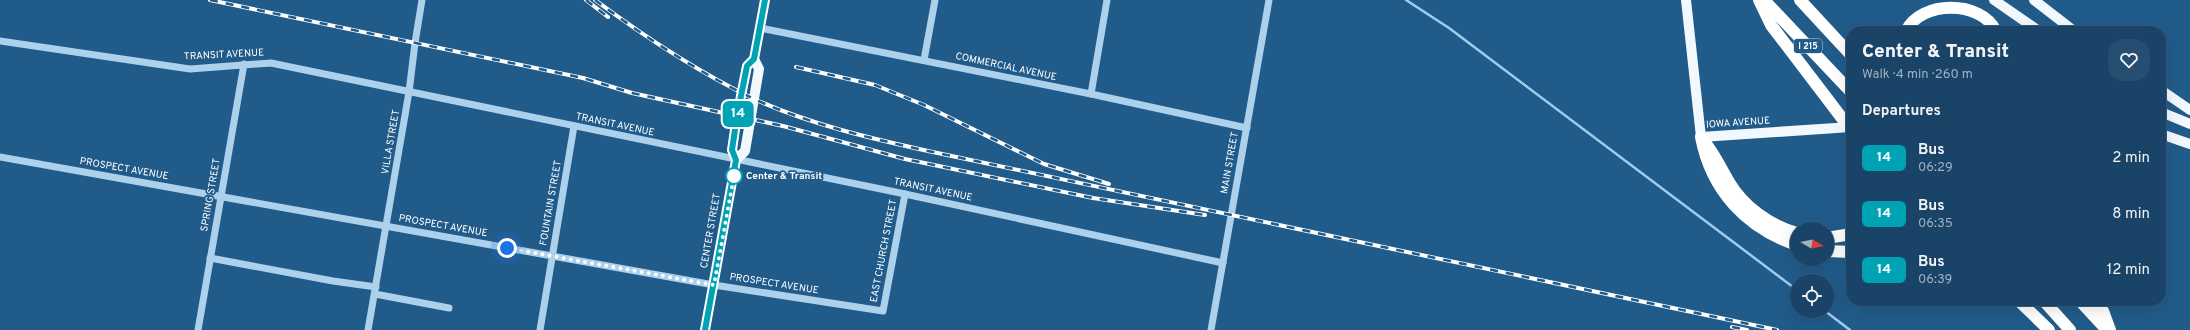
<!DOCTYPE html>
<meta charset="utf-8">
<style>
body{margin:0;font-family:Overpass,sans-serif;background:#264e71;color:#f1f3f6;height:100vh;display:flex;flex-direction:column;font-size:15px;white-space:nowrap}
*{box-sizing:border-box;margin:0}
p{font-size:13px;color:#9fb0c0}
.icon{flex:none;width:22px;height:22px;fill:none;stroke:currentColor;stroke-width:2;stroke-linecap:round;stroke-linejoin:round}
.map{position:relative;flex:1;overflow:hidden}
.panel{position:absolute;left:1846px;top:26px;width:320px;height:280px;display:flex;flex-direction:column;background:#194468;border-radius:16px;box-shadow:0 4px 16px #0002,0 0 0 1px #375c7c}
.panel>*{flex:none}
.badge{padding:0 8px;border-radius:6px;font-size:14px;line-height:26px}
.needle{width:26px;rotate:100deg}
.controls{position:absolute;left:1790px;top:222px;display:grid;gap:8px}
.controls a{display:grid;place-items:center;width:44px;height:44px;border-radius:50%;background:#194468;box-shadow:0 4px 16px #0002,0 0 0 1px #375c7c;font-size:20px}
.you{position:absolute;width:20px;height:20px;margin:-10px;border:3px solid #fff;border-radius:50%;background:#1a73e8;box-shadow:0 0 0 6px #1a73e833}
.map>.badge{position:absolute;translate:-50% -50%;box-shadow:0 0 0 2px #fff}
h2{padding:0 16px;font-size:15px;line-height:36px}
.round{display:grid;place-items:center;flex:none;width:42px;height:42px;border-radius:16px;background:#264e71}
.headline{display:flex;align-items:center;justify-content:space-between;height:68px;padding:0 16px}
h1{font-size:19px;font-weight:800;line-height:30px}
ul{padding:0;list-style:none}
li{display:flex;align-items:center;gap:12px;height:56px;padding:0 16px}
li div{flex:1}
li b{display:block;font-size:15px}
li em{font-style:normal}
li .badge{min-width:44px;font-weight:700;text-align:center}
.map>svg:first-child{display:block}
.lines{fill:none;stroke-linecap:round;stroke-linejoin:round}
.stream{stroke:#a1cdec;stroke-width:2.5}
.minor{stroke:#add0eb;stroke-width:7}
.major{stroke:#f1f8fe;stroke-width:10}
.highway{stroke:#fff;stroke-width:12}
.rail-casing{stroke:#fff;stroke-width:4}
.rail{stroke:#215b8a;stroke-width:2.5;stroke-dasharray:8;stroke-linecap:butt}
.line-casing{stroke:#fff;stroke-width:9}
.line{stroke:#00a3b4;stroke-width:6}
.walk{stroke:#fff;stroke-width:4;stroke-dasharray:0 7.2}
.stop-dot{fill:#fff;stroke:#00a3b4;stroke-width:2}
.labels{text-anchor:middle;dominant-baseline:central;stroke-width:3.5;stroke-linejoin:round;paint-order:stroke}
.shield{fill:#215b8a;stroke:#bccedc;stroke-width:1}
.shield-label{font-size:9px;font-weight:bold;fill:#fff}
.street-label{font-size:10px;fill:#fff;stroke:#215b8a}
.stop-label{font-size:10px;font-weight:bold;fill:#fff;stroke:#215b8a;text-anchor:start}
</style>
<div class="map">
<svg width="2190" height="330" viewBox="0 0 2190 330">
<rect width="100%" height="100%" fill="#215b8a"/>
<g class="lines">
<g class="stream">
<path d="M 1406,0 L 1449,28 L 1797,290"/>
<path d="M 1825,311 L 1850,330"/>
</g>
<g class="minor">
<path d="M 760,28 L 1091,94 L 1247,128"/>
<path d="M 0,41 L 190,69 L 271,63 L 905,194 L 1223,263"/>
<path d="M 924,60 L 935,0"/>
<path d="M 1091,94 L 1107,0"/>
<path d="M 0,157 L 714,285 L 883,311 L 905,194"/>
<path d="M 210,258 L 333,281 L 376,287"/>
<path d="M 375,294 L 449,308"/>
<path d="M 198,330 L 244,64"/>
<path d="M 368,330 L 409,92 L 415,43 L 422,0"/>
<path d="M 540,330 L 574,126"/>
<path d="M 1211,330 L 1269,0"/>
</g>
<g class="major">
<path d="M 1686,0 L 1701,137 L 1851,127"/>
<path d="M 1994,0 L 2039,31"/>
<path d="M 2034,0 L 2074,31"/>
<path d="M 2161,90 L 2190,110"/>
<path d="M 2161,112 L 2190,124"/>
<path d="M 2161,134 L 2190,144"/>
<path d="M 736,160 L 732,150 L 737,116 L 747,66 L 754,59 L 765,0"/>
<path d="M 705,330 L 736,160 L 745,151 L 759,69 L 754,59"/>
</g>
<g class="highway">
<path d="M 1759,0 L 1771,25 L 1851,130"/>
<path d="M 1764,0 L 1851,92"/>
<path d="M 1800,0 L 1851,55"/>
<path d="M 1906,31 C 1921,0 1981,0 1996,31"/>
<path d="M 1701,137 C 1711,190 1746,228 1797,245"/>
<path d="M 1703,140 C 1714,153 1720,167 1729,182 C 1743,206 1770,226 1797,233"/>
<path d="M 1827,238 L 1851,234"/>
<path d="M 1827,251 L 1851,252"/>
<path d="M 2019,301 L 2049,330"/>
<path d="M 2044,301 L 2070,330"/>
<path d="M 2080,301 L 2107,330"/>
<path d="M 2094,301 L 2103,311 L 2110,330"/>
</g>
<g class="rail-casing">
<g id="rail">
<path d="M 210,0 L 583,78 L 632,93 L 783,126 L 905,159 L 1093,198 L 1205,215"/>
<path d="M 586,0 L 608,17"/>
<path d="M 595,0 C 645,37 698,72 754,99 C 809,124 869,138 928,151 L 1777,330"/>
<path d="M 796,67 L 875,85 L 924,105 L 1044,164 L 1109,184"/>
<path d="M 1732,327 L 1747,330"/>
</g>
</g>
<use href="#rail" class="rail"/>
</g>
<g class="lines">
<g class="line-casing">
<path id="line" d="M 705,330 L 736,160 L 732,150 L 737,116 L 747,66 L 754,59 L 765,0"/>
</g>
<use href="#line" class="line"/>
<path class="walk" d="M 507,248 L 714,285 L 734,176"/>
</g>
<circle class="stop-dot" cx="734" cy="176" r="8"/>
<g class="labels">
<rect class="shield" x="1794" y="39" width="28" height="14" rx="3"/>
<g class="shield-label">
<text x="1808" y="46">I 215</text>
</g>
<g class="street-label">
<text transform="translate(224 55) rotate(-3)">TRANSIT AVENUE</text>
<text transform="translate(1006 67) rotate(12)">COMMERCIAL AVENUE</text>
<text transform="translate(1738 123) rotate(-4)">IOWA AVENUE</text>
<text transform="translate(615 125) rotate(12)">TRANSIT AVENUE</text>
<text transform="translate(391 142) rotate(-80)">VILLA STREET</text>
<text transform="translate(1230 163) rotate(-80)">MAIN STREET</text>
<text transform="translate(124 169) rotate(10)">PROSPECT AVENUE</text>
<text transform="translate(933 190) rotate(12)">TRANSIT AVENUE</text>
<text transform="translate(211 195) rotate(-80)">SPRING STREET</text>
<text transform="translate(551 203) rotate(-80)">FOUNTAIN STREET</text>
<text transform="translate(443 226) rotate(10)">PROSPECT AVENUE</text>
<text transform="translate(711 231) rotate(-80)">CENTER STREET</text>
<text transform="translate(884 251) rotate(-79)">EAST CHURCH STREET</text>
<text transform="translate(774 284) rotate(9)">PROSPECT AVENUE</text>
</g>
<g class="stop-label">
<text x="746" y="176">Center &amp; Transit</text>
</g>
</g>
</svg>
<div class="controls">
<a><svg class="needle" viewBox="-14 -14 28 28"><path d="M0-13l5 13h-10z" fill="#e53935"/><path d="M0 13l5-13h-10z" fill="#9fb0c0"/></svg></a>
<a><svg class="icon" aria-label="locate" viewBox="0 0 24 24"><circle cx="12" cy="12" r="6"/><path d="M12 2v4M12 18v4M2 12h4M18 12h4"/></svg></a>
</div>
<div class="you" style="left:507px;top:248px"></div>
<b class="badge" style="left:738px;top:114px;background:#00a3b4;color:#fff">14</b>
<section class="panel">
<div class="headline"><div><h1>Center &amp; Transit</h1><p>Walk · 4 min · 260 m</p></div><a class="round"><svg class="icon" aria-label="heart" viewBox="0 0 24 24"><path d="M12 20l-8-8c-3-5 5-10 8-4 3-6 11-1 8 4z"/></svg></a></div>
<h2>Departures</h2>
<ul>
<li><span class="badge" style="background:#00a3b4;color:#fff">14</span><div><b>Bus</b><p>06:29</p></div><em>2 min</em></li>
<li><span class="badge" style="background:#00a3b4;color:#fff">14</span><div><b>Bus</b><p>06:35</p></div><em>8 min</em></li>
<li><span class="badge" style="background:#00a3b4;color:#fff">14</span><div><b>Bus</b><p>06:39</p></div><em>12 min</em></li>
</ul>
</section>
</div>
